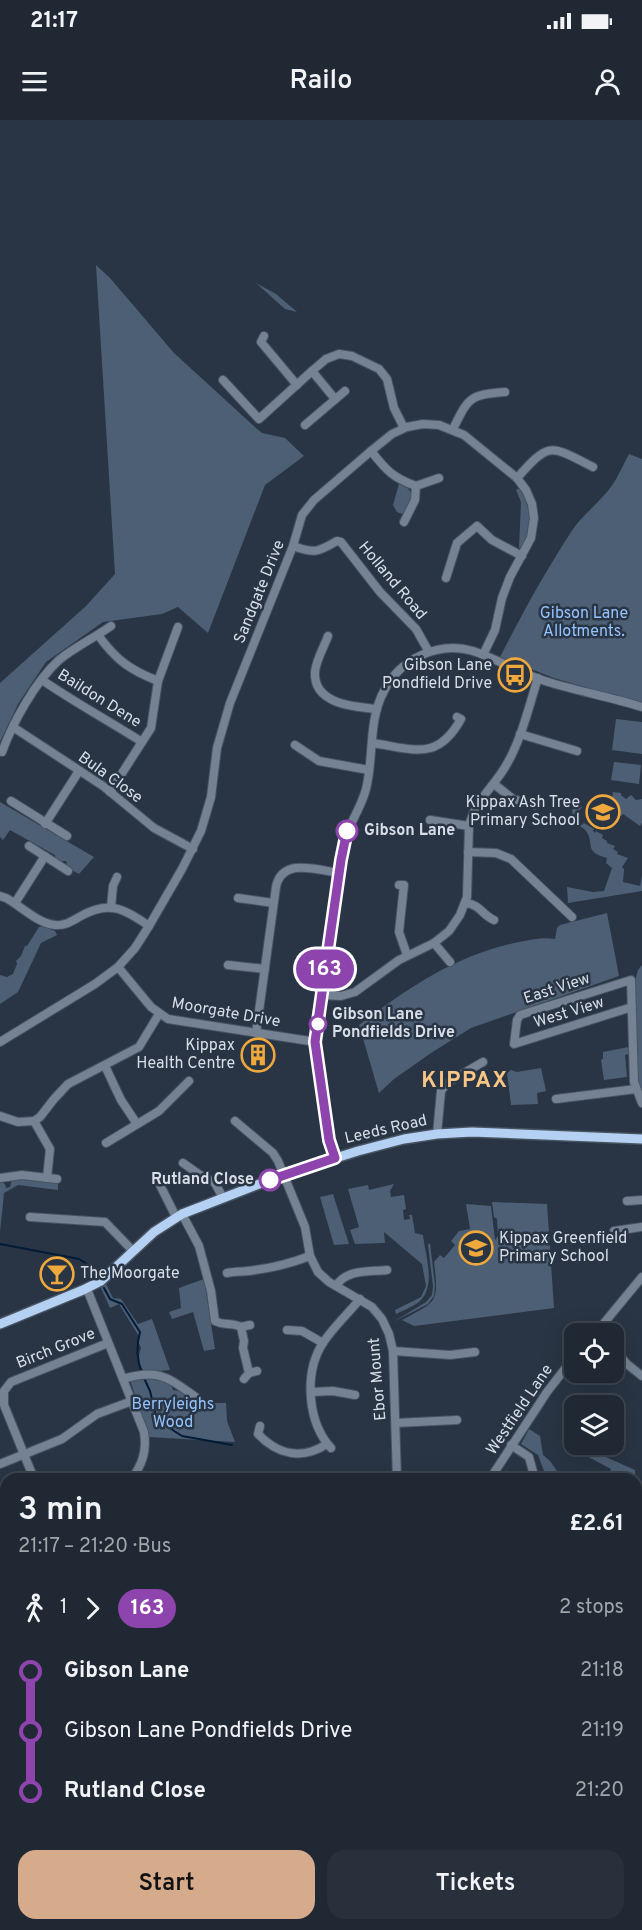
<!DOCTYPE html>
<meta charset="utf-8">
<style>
body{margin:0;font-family:Overpass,sans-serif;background:#27303b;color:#f1f3f6;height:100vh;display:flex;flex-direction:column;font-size:22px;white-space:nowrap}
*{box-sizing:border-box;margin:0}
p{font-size:20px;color:#a1a6ac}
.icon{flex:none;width:33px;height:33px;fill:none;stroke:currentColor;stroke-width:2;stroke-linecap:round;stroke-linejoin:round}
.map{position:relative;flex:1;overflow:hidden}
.details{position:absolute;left:0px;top:1353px;width:642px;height:458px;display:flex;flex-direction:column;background:#1f2833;border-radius:18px 18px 0 0;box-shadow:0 6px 24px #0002,0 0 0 2px #3c444e}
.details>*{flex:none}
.badge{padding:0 12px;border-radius:20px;font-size:21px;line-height:39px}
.fabs{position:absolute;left:564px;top:1203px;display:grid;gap:12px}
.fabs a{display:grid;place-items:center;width:60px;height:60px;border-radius:12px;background:#1f2833;box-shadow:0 6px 24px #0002,0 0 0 2px #3c444e;font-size:30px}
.map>.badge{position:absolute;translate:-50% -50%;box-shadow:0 0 0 3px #fff}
.legs{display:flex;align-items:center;gap:9px;height:66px;padding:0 18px;font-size:20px}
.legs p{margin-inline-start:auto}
.summary{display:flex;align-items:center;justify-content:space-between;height:102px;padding:0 18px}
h1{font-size:33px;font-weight:600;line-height:45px}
.button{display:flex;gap:12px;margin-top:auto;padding:12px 18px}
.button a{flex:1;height:69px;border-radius:18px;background:#d6ab8b;color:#111;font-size:24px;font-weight:600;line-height:69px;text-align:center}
.button a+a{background:#27303b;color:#f1f3f6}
ul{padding:0 18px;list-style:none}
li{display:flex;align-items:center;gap:21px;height:60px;font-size:22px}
li i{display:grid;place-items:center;width:9px;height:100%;margin:0 8px;background:currentColor}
li i::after{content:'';width:15px;height:15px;margin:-8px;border:4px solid;border-radius:50%;background:#1f2833}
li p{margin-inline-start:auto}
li:first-child i{background:linear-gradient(#0000 50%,currentColor 0)}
li:last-child i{background:linear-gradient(currentColor 50%,#0000 0)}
.status{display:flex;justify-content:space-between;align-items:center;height:42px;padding:0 30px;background:#1f2833;direction:ltr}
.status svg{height:16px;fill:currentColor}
header{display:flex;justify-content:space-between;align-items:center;height:78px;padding:0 18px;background:#1f2833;font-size:27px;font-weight:600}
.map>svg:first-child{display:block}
.green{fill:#4d5f75}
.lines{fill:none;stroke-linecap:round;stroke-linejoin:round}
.stream{stroke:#011b38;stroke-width:2}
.minor-casing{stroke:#485362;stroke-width:10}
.major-casing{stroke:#485362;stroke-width:12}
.minor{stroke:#758293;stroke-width:8}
.major{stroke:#b4d0f2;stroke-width:9}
.line-1-casing{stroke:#fff;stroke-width:14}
.line-1{stroke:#8e44ad;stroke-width:9}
.stop-1-dot{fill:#fff;stroke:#8e44ad;stroke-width:3}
.labels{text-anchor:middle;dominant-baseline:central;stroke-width:5;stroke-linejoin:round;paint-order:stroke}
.street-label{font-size:16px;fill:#d7dee8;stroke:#293544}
.park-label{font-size:16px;fill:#93c3fc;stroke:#293544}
.poi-label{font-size:16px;fill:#d7dee8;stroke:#293544;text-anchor:end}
.stop-label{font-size:16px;font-weight:bold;fill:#d7dee8;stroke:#293544;text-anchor:start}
.district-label{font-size:22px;font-weight:bold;letter-spacing:1.5px;fill:#f7c684;stroke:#293544}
</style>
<div class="status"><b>21:17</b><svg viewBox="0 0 49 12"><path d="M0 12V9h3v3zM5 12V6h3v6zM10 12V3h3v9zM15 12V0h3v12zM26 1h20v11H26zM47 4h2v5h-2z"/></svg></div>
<header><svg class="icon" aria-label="menu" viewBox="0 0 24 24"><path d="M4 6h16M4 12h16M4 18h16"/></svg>Railo<svg class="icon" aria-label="person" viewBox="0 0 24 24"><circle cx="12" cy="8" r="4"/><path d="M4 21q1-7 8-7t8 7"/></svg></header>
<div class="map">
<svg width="642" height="1810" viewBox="0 0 642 1810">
<rect width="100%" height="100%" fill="#293544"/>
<g class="green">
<path d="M 96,145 L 110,158 L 174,233 L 257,309 L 262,313 L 285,318 L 304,336 L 265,365 L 208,513 L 178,487 L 162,494 L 103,502 L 46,542 L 18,584 L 0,622 L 0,563 L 86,486 L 115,454 Z"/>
<path d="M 256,163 L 276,174 L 297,192 L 285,189 Z"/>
<path d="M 629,334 L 642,339 L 642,584 L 554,558 L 500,537 C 522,494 545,452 571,412 C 582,395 599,383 611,367 C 618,357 623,345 629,334 Z"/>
<path d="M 399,364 C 418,371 415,382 402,394 L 397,392 L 393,385 Z"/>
<path d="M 520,368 C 530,388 533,404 524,425 L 519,428 L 521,382 L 516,370 Z"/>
<path d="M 616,599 L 642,602 L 642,634 L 612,630 Z"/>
<path d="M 614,642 L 641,645 L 639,664 L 611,660 Z"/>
<path d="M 613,672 L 621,673 L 621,675 L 626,679 L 631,675 L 636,680 L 642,679 L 642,703 L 640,706 L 623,694 L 621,696 L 615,693 L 619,686 L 612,679 Z"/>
<path d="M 0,682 L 94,737 L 79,754 L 68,748 L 66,741 L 58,741 L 55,739 L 55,735 L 10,710 L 3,720 L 0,717 Z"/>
<path d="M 578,684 L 582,687 L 575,697 L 581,701 L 579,703 L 582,705 L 584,703 L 594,709 L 593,711 L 595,713 L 596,711 L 603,715 L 602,718 L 607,721 L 607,723 L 615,726 L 613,729 L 618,732 L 617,734 L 628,738 L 622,747 L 624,749 L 623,762 L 640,766 L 642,755 L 642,771 L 568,783 L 567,767 L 593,772 L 604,771 L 612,748 L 606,743 L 607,738 C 583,732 595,723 586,711 C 583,707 577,705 573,702 L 572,690 Z"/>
<path d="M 607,793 L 619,856 L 471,908 L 431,933 L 394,959 L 379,973 L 359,905 C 408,868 457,834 519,822 C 531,820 543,817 555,819 L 557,808 L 560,805 Z"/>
<path d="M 42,806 L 55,811 L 57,815 L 41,823 L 18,872 L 0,884 L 0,855 L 7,857 L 13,854 L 17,844 L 16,841 L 21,836 L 25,826 L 27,826 L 39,807 Z"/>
<path d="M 642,845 L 642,977 L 637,967 L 634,865 L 638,850 Z"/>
<path d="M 629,927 L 629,934 L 625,935 L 627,957 L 604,960 L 601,940 L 603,939 L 603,932 Z"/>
<path d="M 541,948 L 546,971 L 537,973 L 538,984 L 511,985 L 507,953 L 511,950 L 517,952 Z"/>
<path d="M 18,1058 L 58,1063 L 58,1070 L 18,1065 L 4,1073 L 0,1112 L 0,1061 L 5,1064 L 6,1068 L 10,1067 L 12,1060 Z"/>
<path d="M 394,1064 L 390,1071 L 391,1077 L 404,1075 L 406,1089 L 403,1090 L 404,1100 L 410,1099 L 409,1095 L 412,1095 L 415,1113 L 423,1115 C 425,1134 436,1164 421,1180 C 415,1186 404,1190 396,1194 L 395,1190 L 421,1177 L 426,1166 L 422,1144 L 384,1112 L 385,1123 L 355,1124 L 350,1110 L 359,1107 L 348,1069 L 368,1065 L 369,1070 Z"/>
<path d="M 333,1074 L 349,1124 L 334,1125 L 320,1077 Z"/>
<path d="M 492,1082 L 547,1084 L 554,1188 L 414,1206 L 402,1200 C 437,1181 439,1184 434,1142 L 440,1135 L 444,1138 L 455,1125 L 451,1121 L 459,1111 L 470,1109 L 466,1084 L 491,1086 L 495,1120 L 498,1116 L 497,1099 L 494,1097 Z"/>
<path d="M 430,1123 L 435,1165 L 434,1176 L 428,1184 L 393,1202 L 426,1182 L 432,1175 L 433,1166 L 428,1125 Z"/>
<path d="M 204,1159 L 215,1229 L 204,1231 L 193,1192 L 172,1199 L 169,1192 L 181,1188 L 179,1168 Z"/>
<path d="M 106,1164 L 113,1178 L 121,1179 L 138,1204 L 152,1199 L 170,1250 L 145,1252 C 137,1244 138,1237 141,1228 L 138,1221 L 140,1218 L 119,1184 L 110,1188 L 101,1168 Z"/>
<path d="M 154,1256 L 170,1263 L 173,1270 L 184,1272 L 200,1283 L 226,1283 L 227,1301 L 235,1322 L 149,1317 L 130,1260 Z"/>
<path d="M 529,1309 L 540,1316 L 543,1335 L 550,1341 L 557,1351 L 574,1359 L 547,1359 L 538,1335 L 521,1324 Z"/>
<path d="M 581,1326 L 635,1350 L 635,1359 L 607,1359 L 611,1349 L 579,1332 Z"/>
<path d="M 3,1391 L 6,1391 L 6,1432 L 0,1437 L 0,1395 Z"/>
<path d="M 636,1589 L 642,1589 L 642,1810 L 415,1810 L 417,1804 L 636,1804 Z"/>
<path d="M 6,1637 L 6,1767 L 0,1766 L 0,1638 Z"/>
</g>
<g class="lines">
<g class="stream">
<path d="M 0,1124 L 79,1139 L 87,1144 L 94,1153"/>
<path d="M 104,1168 L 110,1179 L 122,1184 L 140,1212 C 136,1226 136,1238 142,1253"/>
<path d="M 144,1258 L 150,1271 L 157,1300 L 182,1316 L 232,1325"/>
<path d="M 636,1602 L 642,1599"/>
</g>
<g class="minor-casing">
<g id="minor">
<path d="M 264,216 L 261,222 L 297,265"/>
<path d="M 312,251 L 326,239 L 339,234 L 352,236 L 379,249 L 387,259 L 394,288 L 404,308"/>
<path d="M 223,260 L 259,299 L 312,251 L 335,279"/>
<path d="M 305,305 L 345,271"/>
<path d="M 453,309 C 469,277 469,275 505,272"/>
<path d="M 371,331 C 386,350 393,358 416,366 L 439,358"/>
<path d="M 517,358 C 550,321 550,325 593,347"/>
<path d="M 404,402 L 415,380 L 416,366"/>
<path d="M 293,426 C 315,434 318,432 337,421 L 341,422 L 380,472 L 416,509 L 429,532"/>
<path d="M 446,458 L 457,423 L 477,406 L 492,420 L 522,436"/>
<path d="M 98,515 C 116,540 130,550 158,561"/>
<path d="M 328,516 C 324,527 316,540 315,552 C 313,584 354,587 377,589"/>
<path d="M 42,560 C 74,582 109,601 142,622"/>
<path d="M 13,607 L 103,666 L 154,708 L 193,729"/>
<path d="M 520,614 L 577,631"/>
<path d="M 372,623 C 414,629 437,642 461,599 L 457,597"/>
<path d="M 295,625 L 319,641 L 369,650"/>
<path d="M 2,632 C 13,602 35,562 59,540 C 75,527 94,518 111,506"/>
<path d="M 494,664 L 513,679 L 535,685"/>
<path d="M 110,672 L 151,608 L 158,561 L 178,507"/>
<path d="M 11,681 L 67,716"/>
<path d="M 430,700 L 469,706"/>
<path d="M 45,704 L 79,651"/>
<path d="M 29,726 L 68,751"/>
<path d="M 468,732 L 496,733 L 511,739 L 572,797"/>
<path d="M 399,765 L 404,765 L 399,812 L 407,835"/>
<path d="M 0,776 L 6,778 C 21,786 37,803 55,805 C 65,806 72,801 81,796 C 109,780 125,789 149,806"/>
<path d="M 238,778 L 273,783"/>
<path d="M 15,783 L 45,736"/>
<path d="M 466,783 C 481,785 482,795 494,800"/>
<path d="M 111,787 L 113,766 L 117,757"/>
<path d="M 434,823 L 450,842"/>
<path d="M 228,845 L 265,849"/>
<path d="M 118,847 L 151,887 L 168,899 L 316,922"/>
<path d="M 322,875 L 341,876 L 355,872 L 399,840 L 434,823 L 449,811 L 460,795 L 467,777 L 469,706 C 475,680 496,665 508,642 C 522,617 529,586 538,558"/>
<path d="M 632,887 L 514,924 L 517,900 L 520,895 L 631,860 L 634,962 L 642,983"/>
<path d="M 256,913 L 276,767 C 282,737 317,750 339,753"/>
<path d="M 0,922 L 95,864 L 118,847 L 135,828 L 149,806 L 182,749 L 201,711 L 211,677 L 217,628 L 230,583 L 293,426 L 302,395 L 314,380 L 371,331 L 392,314 L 407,307 L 423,304 L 439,305 L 464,315 L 517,358 L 526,370 L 532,384 L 534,398 L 531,418 L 510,457 L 502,478 L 495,510 L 483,535"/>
<path d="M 105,946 L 121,980 L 137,1004"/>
<path d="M 556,979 L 636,969"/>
<path d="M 0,996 L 18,1002 L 34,1001 L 40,997 L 54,979 L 68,964 L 139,927 L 159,894"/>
<path d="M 34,1001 L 50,1029 L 47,1058"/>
<path d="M 235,1001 L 273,1033 L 278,1041 L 305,1107 L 310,1136 L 318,1152 L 329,1162 L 372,1187 L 382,1199 L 389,1214 L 393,1231 L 397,1359"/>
<path d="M 437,1014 L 441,971 L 447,963 L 483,942"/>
<path d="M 106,1023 L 159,991 L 189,961"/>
<path d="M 335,1038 L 329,1020 L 316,922 L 343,724 C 348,705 361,689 366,669 C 374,638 368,600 384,571 C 400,539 438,521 473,531 C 497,539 520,553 545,561 C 577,571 610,577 642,587"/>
<path d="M 183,1043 L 200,1055 L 215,1063 L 223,1078"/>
<path d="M 0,1058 L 22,1055 L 57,1059"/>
<path d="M 160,1065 L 176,1097"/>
<path d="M 627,1081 L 642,1080"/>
<path d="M 182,1094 L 199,1126 L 211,1171 L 215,1201 C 224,1206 232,1202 241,1207 L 244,1221 L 243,1228 L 249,1253"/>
<path d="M 30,1097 L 105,1102 L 133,1131"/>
<path d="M 614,1111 L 642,1107"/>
<path d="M 227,1153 C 237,1151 246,1152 255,1150 C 272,1148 294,1142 310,1136"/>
<path d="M 336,1166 C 346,1149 369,1152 387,1150"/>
<path d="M 87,1169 L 144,1312 C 147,1330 143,1345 131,1359"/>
<path d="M 241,1207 L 250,1205"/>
<path d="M 287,1210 L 302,1211 L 323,1223"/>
<path d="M 595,1214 L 642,1157"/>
<path d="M 614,1229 L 627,1244 L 642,1256"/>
<path d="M 393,1231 L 450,1235 L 475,1232"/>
<path d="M 123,1259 C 160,1248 168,1258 197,1278"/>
<path d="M 244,1259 L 249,1253 L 257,1251"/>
<path d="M 312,1272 L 333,1271 L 355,1275"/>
<path d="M 396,1303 L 457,1300"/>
<path d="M 260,1306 L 258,1314 C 278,1335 302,1340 327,1324"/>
<path d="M 511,1325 L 529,1337 L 535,1359"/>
<path d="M 331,1328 C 308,1303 304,1256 321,1226 C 331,1209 348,1194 360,1179"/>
<path d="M 0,1344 L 62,1319 L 97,1294 L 132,1281"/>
<path d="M 34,1359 L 4,1285 L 4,1271 L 11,1262 L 108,1223"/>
<path d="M 490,1359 L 547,1272 L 574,1237"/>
<path d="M 636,1410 L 642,1417"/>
<path d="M 636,1471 L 642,1468"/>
<path d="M 0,1474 L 6,1469"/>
<path d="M 0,1549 L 6,1557"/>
<path d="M 636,1586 L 642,1586"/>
<path d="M 0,1606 L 6,1603"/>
</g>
</g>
<g class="major-casing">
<path id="major" d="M 0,1204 L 83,1170 L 101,1161 L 154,1112 L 182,1094 L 285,1054 L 358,1031 L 404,1019 L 437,1014 L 472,1012 L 642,1019"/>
</g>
<use href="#minor" class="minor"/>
<use href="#major" class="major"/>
</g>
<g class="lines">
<g class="line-1-casing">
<path id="line-1" d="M 270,1060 L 335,1038 L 329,1020 L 315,922 L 341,740 L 347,711"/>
</g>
<use href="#line-1" class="line-1"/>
</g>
<defs>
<g id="bus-ring" transform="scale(1.725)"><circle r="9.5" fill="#293544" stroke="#eea83c" stroke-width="1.5"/><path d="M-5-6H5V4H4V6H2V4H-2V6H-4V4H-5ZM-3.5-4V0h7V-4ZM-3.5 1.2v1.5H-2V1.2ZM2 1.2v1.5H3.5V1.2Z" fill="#eea83c"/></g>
<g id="school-ring" transform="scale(1.725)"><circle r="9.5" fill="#293544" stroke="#eea83c" stroke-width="1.5"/><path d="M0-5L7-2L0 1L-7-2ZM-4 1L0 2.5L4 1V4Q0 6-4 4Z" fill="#eea83c"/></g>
<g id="building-ring" transform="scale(1.725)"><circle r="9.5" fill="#293544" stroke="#eea83c" stroke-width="1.5"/><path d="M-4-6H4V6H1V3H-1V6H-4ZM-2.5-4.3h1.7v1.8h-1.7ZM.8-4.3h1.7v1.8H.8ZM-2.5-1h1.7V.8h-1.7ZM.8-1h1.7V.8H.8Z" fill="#eea83c"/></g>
<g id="bar-ring" transform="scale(1.725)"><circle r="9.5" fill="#293544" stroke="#eea83c" stroke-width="1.5"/><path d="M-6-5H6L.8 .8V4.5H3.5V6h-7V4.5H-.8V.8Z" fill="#eea83c"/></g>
</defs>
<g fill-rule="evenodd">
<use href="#bus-ring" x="515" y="555"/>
<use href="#school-ring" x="603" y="692"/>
<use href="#building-ring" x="258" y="935"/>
<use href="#school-ring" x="476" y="1128"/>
<use href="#bar-ring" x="57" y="1154"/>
</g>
<g class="stop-1-dot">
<circle cx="347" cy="711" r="10"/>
<circle cx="318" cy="904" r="8"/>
<circle cx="270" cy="1060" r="10"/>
</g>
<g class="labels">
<g class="street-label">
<text transform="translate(392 461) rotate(50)">Holland Road</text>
<text transform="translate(260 472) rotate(-68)">Sandgate Drive</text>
<text transform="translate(99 579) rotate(32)">Baildon Dene</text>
<text transform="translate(110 658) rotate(36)">Bula Close</text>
<text transform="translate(557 869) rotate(-18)">East View</text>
<text transform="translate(226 893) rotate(10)">Moorgate Drive</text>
<text transform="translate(569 893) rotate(-17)">West View</text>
<text transform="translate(386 1010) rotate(-13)">Leeds Road</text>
<text transform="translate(56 1229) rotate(-22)">Birch Grove</text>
<text transform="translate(378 1259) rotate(-95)">Ebor Mount</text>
<text transform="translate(520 1290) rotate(-56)">Westfield Lane</text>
</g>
<g class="park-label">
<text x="584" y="494">Gibson Lane<tspan x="584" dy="18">Allotments.</tspan></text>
<text x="173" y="1285">Berryleighs<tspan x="173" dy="18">Wood</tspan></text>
</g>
<g class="poi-label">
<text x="492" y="546">Gibson Lane<tspan x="492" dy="18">Pondfield Drive</tspan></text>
<text x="580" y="683">Kippax Ash Tree<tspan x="580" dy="18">Primary School</tspan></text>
<text x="235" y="926">Kippax<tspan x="235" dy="18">Health Centre</tspan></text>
<text x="499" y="1119" text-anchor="start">Kippax Greenfield<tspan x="499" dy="18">Primary School</tspan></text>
<text x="80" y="1154" text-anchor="start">The Moorgate</text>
</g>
<g class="stop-label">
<text x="364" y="711">Gibson Lane</text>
<text x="332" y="895">Gibson Lane<tspan x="332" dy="18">Pondfields Drive</tspan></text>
<text x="254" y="1060" text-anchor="end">Rutland Close</text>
</g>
<g class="district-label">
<text x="465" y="961">KIPPAX</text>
</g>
</g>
</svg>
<div class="fabs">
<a><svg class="icon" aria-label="locate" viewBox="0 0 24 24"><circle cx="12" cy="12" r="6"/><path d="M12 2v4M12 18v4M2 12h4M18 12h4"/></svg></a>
<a><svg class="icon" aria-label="layers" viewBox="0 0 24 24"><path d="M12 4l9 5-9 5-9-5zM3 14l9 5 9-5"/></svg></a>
</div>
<b class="badge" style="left:325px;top:849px;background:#8e44ad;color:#fff">163</b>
<section class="details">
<div class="summary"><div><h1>3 min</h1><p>21:17 – 21:20 · Bus</p></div><b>£2.61</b></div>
<div class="legs"><svg class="icon" aria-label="walk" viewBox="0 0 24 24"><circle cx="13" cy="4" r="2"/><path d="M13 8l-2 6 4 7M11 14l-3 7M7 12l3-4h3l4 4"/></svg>1<svg class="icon" aria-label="forward" viewBox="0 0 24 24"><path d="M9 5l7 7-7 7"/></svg><b class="badge" style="background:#8e44ad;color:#fff">163</b><p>2 stops</p></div>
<ul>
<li><i style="color:#8e44ad"></i><b>Gibson Lane</b><p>21:18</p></li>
<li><i style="color:#8e44ad"></i><span>Gibson Lane Pondfields Drive</span><p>21:19</p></li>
<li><i style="color:#8e44ad"></i><b>Rutland Close</b><p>21:20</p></li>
</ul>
<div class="button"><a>Start</a><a>Tickets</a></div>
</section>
</div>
